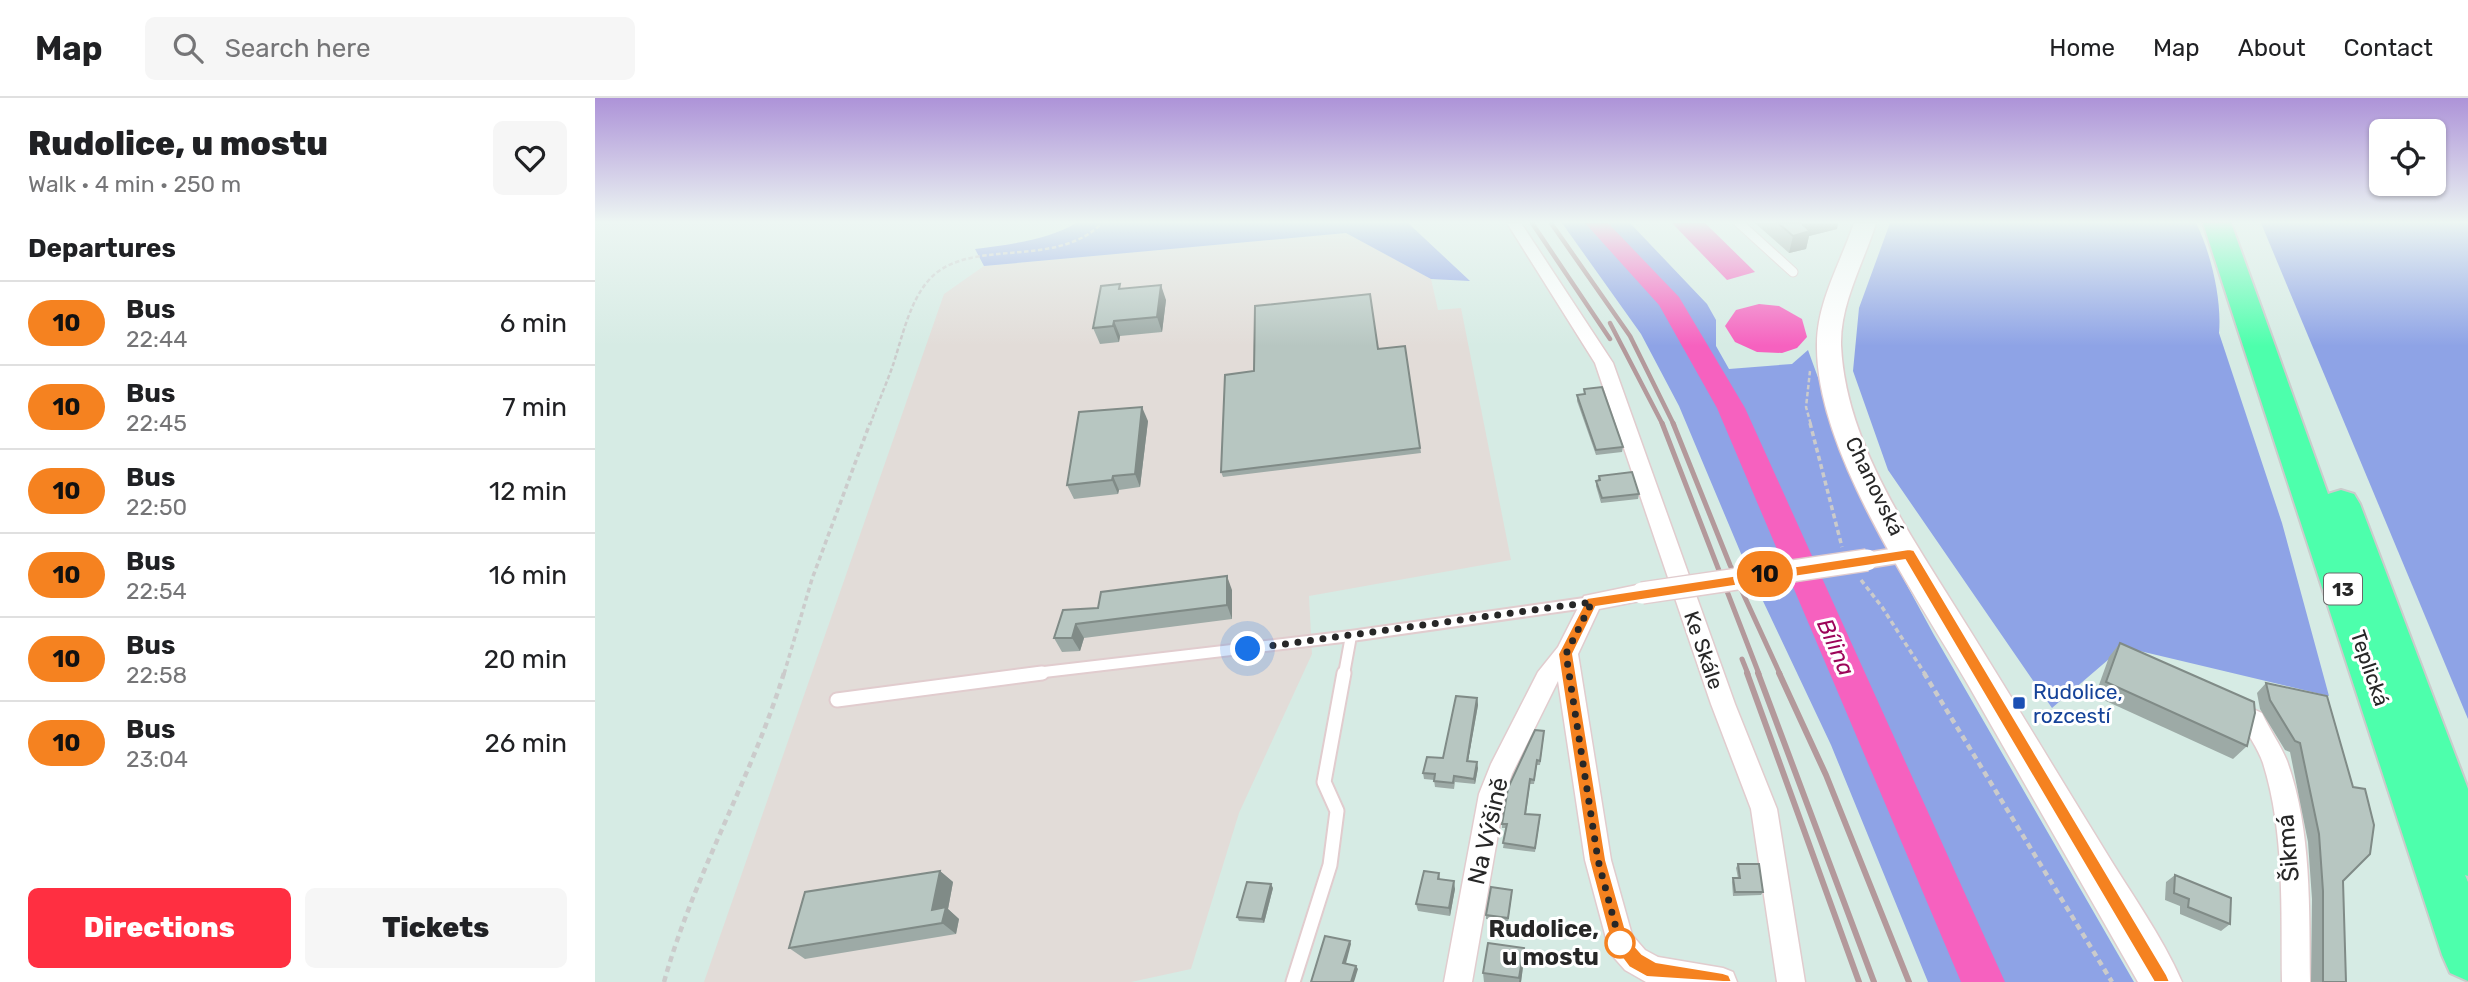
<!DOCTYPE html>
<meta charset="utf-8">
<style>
body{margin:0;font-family:Rubik,sans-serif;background:#f6f6f6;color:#202124;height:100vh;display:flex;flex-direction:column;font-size:26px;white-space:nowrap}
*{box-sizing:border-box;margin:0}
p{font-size:23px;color:#757577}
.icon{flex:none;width:38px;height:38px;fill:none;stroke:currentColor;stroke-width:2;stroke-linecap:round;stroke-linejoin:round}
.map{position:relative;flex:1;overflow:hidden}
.sheet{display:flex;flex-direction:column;background:#fff;width:595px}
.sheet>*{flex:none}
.badge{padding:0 14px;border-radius:23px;font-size:24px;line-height:46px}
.buttons{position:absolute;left:1774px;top:21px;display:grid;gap:14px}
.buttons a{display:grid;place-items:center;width:77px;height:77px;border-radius:10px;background:#fff;box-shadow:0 2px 5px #0004;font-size:35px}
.you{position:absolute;width:35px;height:35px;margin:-18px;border:5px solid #fff;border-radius:50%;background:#1a73e8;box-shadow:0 0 0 10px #1a73e833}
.map>.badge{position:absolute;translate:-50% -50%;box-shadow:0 0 0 4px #fff}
h2{padding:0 28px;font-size:26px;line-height:63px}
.round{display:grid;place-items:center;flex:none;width:74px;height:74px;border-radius:10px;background:#f6f6f6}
.overview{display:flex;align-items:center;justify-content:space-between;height:119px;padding:0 28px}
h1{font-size:33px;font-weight:800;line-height:52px}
.cta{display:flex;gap:14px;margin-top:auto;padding:14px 28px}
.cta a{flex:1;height:80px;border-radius:10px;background:#ff2f41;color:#fff;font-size:28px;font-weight:800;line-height:80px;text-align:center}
.cta a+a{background:#f6f6f6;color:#202124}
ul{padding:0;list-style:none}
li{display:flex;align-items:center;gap:21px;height:84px;padding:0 28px;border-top:2px solid #e0e0e0}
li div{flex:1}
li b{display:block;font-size:26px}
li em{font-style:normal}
li .badge{min-width:77px;font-weight:700;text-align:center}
header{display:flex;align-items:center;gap:42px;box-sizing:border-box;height:98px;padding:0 35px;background:#fff;border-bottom:2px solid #e0e0e0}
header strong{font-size:33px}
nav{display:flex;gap:38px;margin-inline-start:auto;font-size:24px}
.search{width:490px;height:63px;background:#f6f6f6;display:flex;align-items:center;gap:18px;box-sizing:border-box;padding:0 24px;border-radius:10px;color:#757577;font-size:26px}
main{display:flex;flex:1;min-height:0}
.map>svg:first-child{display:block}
.industrial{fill:#e2dcd8}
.green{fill:#8ea3e6}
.water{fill:#f661bf}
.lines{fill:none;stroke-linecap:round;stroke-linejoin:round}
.river{fill:#f661bf;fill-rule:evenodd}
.lane-far2-casing{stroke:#e1ccce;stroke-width:11}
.lane-far1-casing{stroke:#e1ccce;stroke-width:14}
.lane-casing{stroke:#e1ccce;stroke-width:17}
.street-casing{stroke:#e1ccce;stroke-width:3}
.secondary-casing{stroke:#e1ccce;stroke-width:3}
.highway-casing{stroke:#cbcbcb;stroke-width:4}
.path-far2{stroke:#cbcbcb;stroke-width:2.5;stroke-dasharray:4.5 2.5;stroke-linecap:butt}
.path-far1{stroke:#cbcbcb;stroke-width:3.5;stroke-dasharray:5 3.5;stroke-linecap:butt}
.path{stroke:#cbcbcb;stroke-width:4.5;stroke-dasharray:6 4.5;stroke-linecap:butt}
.lane-far2{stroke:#fff;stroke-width:9}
.lane-far1{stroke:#fff;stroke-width:10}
.lane{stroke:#fff;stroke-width:13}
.street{fill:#fff;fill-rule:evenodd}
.secondary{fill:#fff;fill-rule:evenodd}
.highway{fill:#4dffac;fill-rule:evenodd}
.rail-far2{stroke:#b3999b;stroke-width:4.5}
.rail-far1{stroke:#b3999b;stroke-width:5}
.rail{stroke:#b3999b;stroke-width:6}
.street-bridge-casing{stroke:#e1ccce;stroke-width:24;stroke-linecap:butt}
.street-bridge{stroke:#fff;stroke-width:21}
.wall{fill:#9daaa6}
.shaded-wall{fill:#808b87}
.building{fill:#b7c6c1;stroke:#808b87;stroke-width:2}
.line{fill:#f58220;stroke:#fff;stroke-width:2}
.walk{stroke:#272727;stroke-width:7;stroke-dasharray:0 12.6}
.transit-dot{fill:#1a4fb4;stroke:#fff;stroke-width:2.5}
.stop-dot{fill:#fff;stroke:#f58220;stroke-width:3.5}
.labels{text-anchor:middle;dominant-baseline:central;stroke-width:6;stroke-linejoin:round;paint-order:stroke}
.shield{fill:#fff;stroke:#686868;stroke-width:2}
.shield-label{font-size:19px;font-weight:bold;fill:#272727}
.street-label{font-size:21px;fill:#272727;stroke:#fff}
.transit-label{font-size:21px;fill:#164399;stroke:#fff;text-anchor:start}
.water-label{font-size:23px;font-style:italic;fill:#9c0559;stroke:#fff}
.near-street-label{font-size:24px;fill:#272727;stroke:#fff}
.near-stop-label{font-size:24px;font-weight:bold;fill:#272727;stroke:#fff;text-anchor:end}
</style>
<header>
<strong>Map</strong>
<div class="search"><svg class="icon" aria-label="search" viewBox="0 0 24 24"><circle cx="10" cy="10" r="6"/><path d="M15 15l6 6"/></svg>Search here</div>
<nav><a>Home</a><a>Map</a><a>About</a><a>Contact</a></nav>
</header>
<main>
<section class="sheet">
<div class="overview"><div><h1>Rudolice, u mostu</h1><p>Walk · 4 min · 250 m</p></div><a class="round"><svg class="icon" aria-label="heart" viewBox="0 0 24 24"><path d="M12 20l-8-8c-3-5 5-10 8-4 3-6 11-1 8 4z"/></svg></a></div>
<h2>Departures</h2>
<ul>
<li><span class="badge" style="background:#f58220;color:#111">10</span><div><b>Bus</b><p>22:44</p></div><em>6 min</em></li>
<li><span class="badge" style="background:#f58220;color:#111">10</span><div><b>Bus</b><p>22:45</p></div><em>7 min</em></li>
<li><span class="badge" style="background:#f58220;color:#111">10</span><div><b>Bus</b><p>22:50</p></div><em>12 min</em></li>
<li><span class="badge" style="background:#f58220;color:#111">10</span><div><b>Bus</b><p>22:54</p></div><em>16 min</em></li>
<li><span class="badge" style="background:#f58220;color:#111">10</span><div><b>Bus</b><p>22:58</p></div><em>20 min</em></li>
<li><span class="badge" style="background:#f58220;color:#111">10</span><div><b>Bus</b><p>23:04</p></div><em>26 min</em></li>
</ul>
<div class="cta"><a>Directions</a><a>Tickets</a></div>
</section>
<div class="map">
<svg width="1873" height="884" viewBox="0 0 1873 884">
<rect width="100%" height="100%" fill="#d6ebe4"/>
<path class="industrial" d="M 752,135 L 836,181 L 843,212 L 866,210 L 916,462 L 714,498 L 717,556 L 644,715 L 596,871 L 536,884 L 109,884 L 349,196 L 389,168 Z"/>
<g class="green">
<path d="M 481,125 L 813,125 L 875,183 L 836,181 L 751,135 L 389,168 L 380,151 C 412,147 453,142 481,125 Z"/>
<path d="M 967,125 L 1035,125 L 1112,206 L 1121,222 L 1121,248 L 1134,271 L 1197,266 L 1213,252 L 1271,412 L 1339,537 L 1539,884 L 1333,884 L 1236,647 L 1150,465 L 1084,308 L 1046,236 Z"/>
<path d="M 1295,125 L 1601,125 C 1616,155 1627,202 1624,235 L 1687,425 L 1734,598 L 1528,549 L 1457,610 L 1293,372 L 1258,273 L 1264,210 Z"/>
<path d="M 1666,125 L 1873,125 L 1873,621 Z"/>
</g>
<g class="water">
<path d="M 1077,125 L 1110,125 L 1160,174 L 1132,182 Z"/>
<path d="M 1164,206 L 1184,208 L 1207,221 L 1212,239 L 1202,250 L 1187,255 L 1162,254 L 1140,244 L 1130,228 L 1141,212 Z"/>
</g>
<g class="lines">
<path class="river" d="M 990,125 L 1013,125 L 1084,199 L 1150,310 L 1410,884 L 1366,884 L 1122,310 L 1064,207 Z"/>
<g class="lane-far2-casing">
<path id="lane-far2" d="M 1144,125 L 1198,174"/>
</g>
<g class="lane-far1-casing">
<g id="lane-far1">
<path d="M 432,576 L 756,538"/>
<path d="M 749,576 L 756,538 L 997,504"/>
</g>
</g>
<g class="lane-casing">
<g id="lane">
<path d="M 242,602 L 447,575"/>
<path d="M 698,884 L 735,767 L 742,713 L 729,684 L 749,575"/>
</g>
</g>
<g class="street-casing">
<g id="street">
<path d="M 912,125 L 926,125 L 1018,265 L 1140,606 L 1182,711 L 1210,884 L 1182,884 L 1156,711 L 1116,606 L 1000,265 Z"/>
<path d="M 1314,448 L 1322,450 L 1325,456 L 1322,462 L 1272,470 L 1264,468 L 1261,462 L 1264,456 Z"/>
<path d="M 1047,486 L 1055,489 L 1058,495 L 1055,501 L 1004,511 L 983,556 L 1016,762 L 1037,837 L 1050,852 L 1063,859 L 1128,870 L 1138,874 L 1142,884 L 1051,884 L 1030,872 L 1015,855 L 990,762 L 963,583 L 917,676 L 910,696 L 877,884 L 849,884 L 884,696 L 896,666 L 943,574 L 963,549 L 989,498 Z"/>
<path d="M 1658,611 L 1667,615 C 1674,631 1685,646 1692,663 C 1717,732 1714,812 1715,884 L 1687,884 C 1686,812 1690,735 1668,665 C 1663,650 1652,636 1646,622 L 1649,615 Z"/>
</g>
</g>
<g class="secondary-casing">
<path id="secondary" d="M 1259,125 L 1281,125 C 1269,164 1245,205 1246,247 C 1250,341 1311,430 1359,507 C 1410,588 1459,670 1509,751 C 1535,794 1567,838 1587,884 L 1543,884 C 1487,786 1431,688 1375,590 C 1322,498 1220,353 1222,246 C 1222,204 1246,164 1259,125 Z"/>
</g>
<g class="highway-casing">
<path id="highway" d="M 1608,125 L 1636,125 L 1733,396 L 1746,392 L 1759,396 L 1765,406 L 1873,691 L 1873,778 L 1870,777 L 1873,784 L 1873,883 L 1855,875 L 1847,857 Z"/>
</g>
<g class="path-far2">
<path d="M 1215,273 L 1211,309 L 1216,327"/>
<path d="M 275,327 C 282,307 291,287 298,267 C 307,240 314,205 333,183 C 372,137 460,173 507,125"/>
</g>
<g class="path-far1">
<path d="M 1215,325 L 1247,449"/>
<path d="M 1266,482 L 1287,509 L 1330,576"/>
<path d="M 189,576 L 217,481 L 275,325"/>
</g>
<g class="path">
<path d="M 1329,575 L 1517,884"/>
<path d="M 69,884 C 99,777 156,681 189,575"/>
</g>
<use href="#lane-far2" class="lane-far2"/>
<use href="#lane-far1" class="lane-far1"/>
<use href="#lane" class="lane"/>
<use href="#street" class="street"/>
<use href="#secondary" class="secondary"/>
<use href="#highway" class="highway"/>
<g class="rail-far2">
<path d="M 937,125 L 1015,241"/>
<path d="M 956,125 L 1035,238 L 1079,327"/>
<path d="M 1015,225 L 1068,327"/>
</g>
<g class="rail-far1">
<path d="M 1067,325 L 1164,576"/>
<path d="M 1078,325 L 1135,467 L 1185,576"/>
<path d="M 1147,561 L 1153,576"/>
</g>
<g class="rail">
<path d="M 1152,575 L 1264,884"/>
<path d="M 1163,575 L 1279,884"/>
<path d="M 1184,575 L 1231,677 L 1314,884"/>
</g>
<g class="street-bridge-casing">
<path id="street-bridge" d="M 1047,495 L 1272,462"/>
</g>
<use href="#street-bridge" class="street-bridge"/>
</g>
<g class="wall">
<path d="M 1160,125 L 1243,125 L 1242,131 L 1214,138 L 1211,151 L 1194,155 Z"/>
<path d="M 527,191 L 571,202 L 567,234 L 525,238 L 524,244 L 505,246 L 498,230 Z"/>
<path d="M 810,248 L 826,355 L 628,379 L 626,374 L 659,273 L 783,251 Z"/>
<path d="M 989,291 L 1028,349 L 1027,354 L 1001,357 L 982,303 L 982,297 L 989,297 Z"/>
<path d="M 553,323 L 545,389 L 524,392 L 523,396 L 479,401 L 472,387 Z"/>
<path d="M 1004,378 L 1044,396 L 1043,401 L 1006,405 L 1001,388 L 1001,383 L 1003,382 Z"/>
<path d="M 637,492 L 637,521 L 489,540 L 485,553 L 467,554 L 459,540 L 503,510 Z"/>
<path d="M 1525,545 L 1652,648 L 1638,661 L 1500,598 L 1514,559 Z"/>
<path d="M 1671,585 L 1732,598 L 1748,783 L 1751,884 L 1716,884 L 1717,801 L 1713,744 L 1695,654 L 1690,652 L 1665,611 L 1662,595 Z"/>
<path d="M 882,600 L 883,607 L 873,663 L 883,670 L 880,686 L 860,684 L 859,691 L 840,689 L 839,682 L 829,681 L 828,675 L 848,660 Z"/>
<path d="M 949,637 L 945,667 L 942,667 L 939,686 L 935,686 L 931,716 L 945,721 L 940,754 L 908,750 L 911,730 L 907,730 L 907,726 Z"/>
<path d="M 1143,766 L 1168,794 L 1166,797 L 1138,798 L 1137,784 L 1138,780 L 1143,780 L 1141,770 Z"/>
<path d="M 345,773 L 358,784 L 353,811 L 364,821 L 361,836 L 210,861 L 194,850 Z"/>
<path d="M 844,775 L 845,781 L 860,791 L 855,818 L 823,813 L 821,806 Z"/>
<path d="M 1580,777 L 1635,826 L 1626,833 L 1585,816 L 1585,808 L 1570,802 L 1571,784 Z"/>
<path d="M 678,790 L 669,825 L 644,823 L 642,819 Z"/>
<path d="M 917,796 L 913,824 L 891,821 L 891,817 Z"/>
<path d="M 929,861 L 926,884 L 889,884 L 888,875 Z"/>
</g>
<g class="shaded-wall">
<path d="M 1205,125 L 1243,125 L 1242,131 L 1214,138 L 1211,151 L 1194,155 L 1198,138 Z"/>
<path d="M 566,187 L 571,202 L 567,234 L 562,219 Z"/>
<path d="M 519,223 L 525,238 L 524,244 L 518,228 Z"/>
<path d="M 547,309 L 553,323 L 545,389 L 540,376 Z"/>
<path d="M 518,378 L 524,392 L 523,396 L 517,382 Z"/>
<path d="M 632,478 L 637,492 L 637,521 L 632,507 Z"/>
<path d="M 481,526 L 489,540 L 485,553 L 477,540 Z"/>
<path d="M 882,600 L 883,607 L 872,669 L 872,663 Z"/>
<path d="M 882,664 L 883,670 L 880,686 L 879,681 Z"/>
<path d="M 345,773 L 358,784 L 353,811 L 364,821 L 361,836 L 347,825 L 337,812 Z"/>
<path d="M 859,783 L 860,791 L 855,818 L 854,810 Z"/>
<path d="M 676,786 L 678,790 L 669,825 L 667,821 Z"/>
<path d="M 755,843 L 756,846 L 750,869 L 748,865 Z"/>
<path d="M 929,850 L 929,861 L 926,884 L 924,884 Z"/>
<path d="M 761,868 L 763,871 L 759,884 L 756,884 Z"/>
</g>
<g class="building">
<path d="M 1183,125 L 1206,125 L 1215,133 L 1198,138 Z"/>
<path d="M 525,186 L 524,191 L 566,187 L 562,219 L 519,223 L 518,228 L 498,230 L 506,188 Z"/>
<path d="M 775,196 L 783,251 L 810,248 L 825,350 L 626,374 L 630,277 L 659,273 L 660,208 Z"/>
<path d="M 1007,289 L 1028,349 L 1001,352 L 982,297 L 990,296 L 989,291 Z"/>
<path d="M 547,309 L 540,376 L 518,378 L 517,382 L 472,387 L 484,314 Z"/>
<path d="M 1037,374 L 1044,396 L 1007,400 L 1001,383 L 1005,382 L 1004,378 Z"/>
<path d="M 632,478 L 632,507 L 481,526 L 477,540 L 459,540 L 468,512 L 503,510 L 506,494 Z"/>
<path d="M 1525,545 L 1659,604 L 1660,615 L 1652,648 L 1511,584 Z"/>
<path d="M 1671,585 L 1732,598 L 1758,689 L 1770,691 L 1779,727 L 1775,756 L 1748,783 L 1751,884 L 1728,884 L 1728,793 L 1724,736 L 1705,645 L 1700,643 L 1675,602 Z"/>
<path d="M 861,598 L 882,600 L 872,663 L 882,664 L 879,681 L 859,678 L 858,685 L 839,683 L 840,676 L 828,675 L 832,659 L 848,660 Z"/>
<path d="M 940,632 L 949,633 L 945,663 L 942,662 L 939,682 L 935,681 L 930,716 L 945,717 L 940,750 L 908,745 L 912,726 L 907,726 L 913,690 Z"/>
<path d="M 1143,766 L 1164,766 L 1168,794 L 1140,794 L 1138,780 L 1145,780 Z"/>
<path d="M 345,773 L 337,812 L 351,809 L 347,825 L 194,850 L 210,794 Z"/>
<path d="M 829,773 L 844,775 L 843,781 L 859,783 L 854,810 L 821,806 Z"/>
<path d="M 1580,777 L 1636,800 L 1635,826 L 1593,809 L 1594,801 L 1579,795 Z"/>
<path d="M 652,784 L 676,786 L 667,821 L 642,819 Z"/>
<path d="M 896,789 L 917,792 L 913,820 L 891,817 Z"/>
<path d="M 730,838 L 755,843 L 748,865 L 761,868 L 756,884 L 716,884 Z"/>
<path d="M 893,845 L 929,850 L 924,880 L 888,875 Z"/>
</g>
<linearGradient id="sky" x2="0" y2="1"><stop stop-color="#ad93d8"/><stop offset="0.5" stop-color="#edf6f3"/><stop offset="1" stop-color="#edf6f3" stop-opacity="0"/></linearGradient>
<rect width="1873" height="248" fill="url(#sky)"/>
<path class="line" d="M 1314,451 L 1319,452 L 1572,877 L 1575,884 L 1559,884 L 1310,462 L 1001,509 L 978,556 L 1011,762 L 1033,840 L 1047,856 L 1061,864 L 1128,875 L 1134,877 L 1137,884 L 1128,884 L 1052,879 L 1034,869 L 1016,845 L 994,762 L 963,556 L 992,500 Z"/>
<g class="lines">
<path class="walk" d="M 653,551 L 997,504 L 971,556 L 1003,762 L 1025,845"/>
</g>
<rect class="transit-dot" x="1417" y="598" width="14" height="14" rx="3.5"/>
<circle class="stop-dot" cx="1025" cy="845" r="14"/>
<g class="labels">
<rect class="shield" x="1729" y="475.5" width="38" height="31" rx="5"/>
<g class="shield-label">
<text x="1748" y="491">13</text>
</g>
<g class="street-label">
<text transform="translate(1280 388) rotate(64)">Chanovská</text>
<text transform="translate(1109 552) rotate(71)">Ke Skále</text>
<text transform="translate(1775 570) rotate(71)">Teplická</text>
</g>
<g class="transit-label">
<text x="1438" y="593">Rudolice,<tspan x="1438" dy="24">rozcestí</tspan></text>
</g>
<g class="water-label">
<text transform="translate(1241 549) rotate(66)">Bílina</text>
</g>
<g class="near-street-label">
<text transform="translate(893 733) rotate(-77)">Na Výšině</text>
<text transform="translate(1693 750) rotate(-95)">Šikmá</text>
</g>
<g class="near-stop-label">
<text x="1004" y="831">Rudolice,<tspan x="1004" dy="28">u mostu</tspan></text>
</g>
</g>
</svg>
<div class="buttons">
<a><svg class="icon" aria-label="locate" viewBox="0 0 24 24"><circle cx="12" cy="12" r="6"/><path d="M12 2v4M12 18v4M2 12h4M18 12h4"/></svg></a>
</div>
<div class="you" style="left:653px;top:551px"></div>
<b class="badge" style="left:1170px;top:476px;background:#f58220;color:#111">10</b>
</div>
</main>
